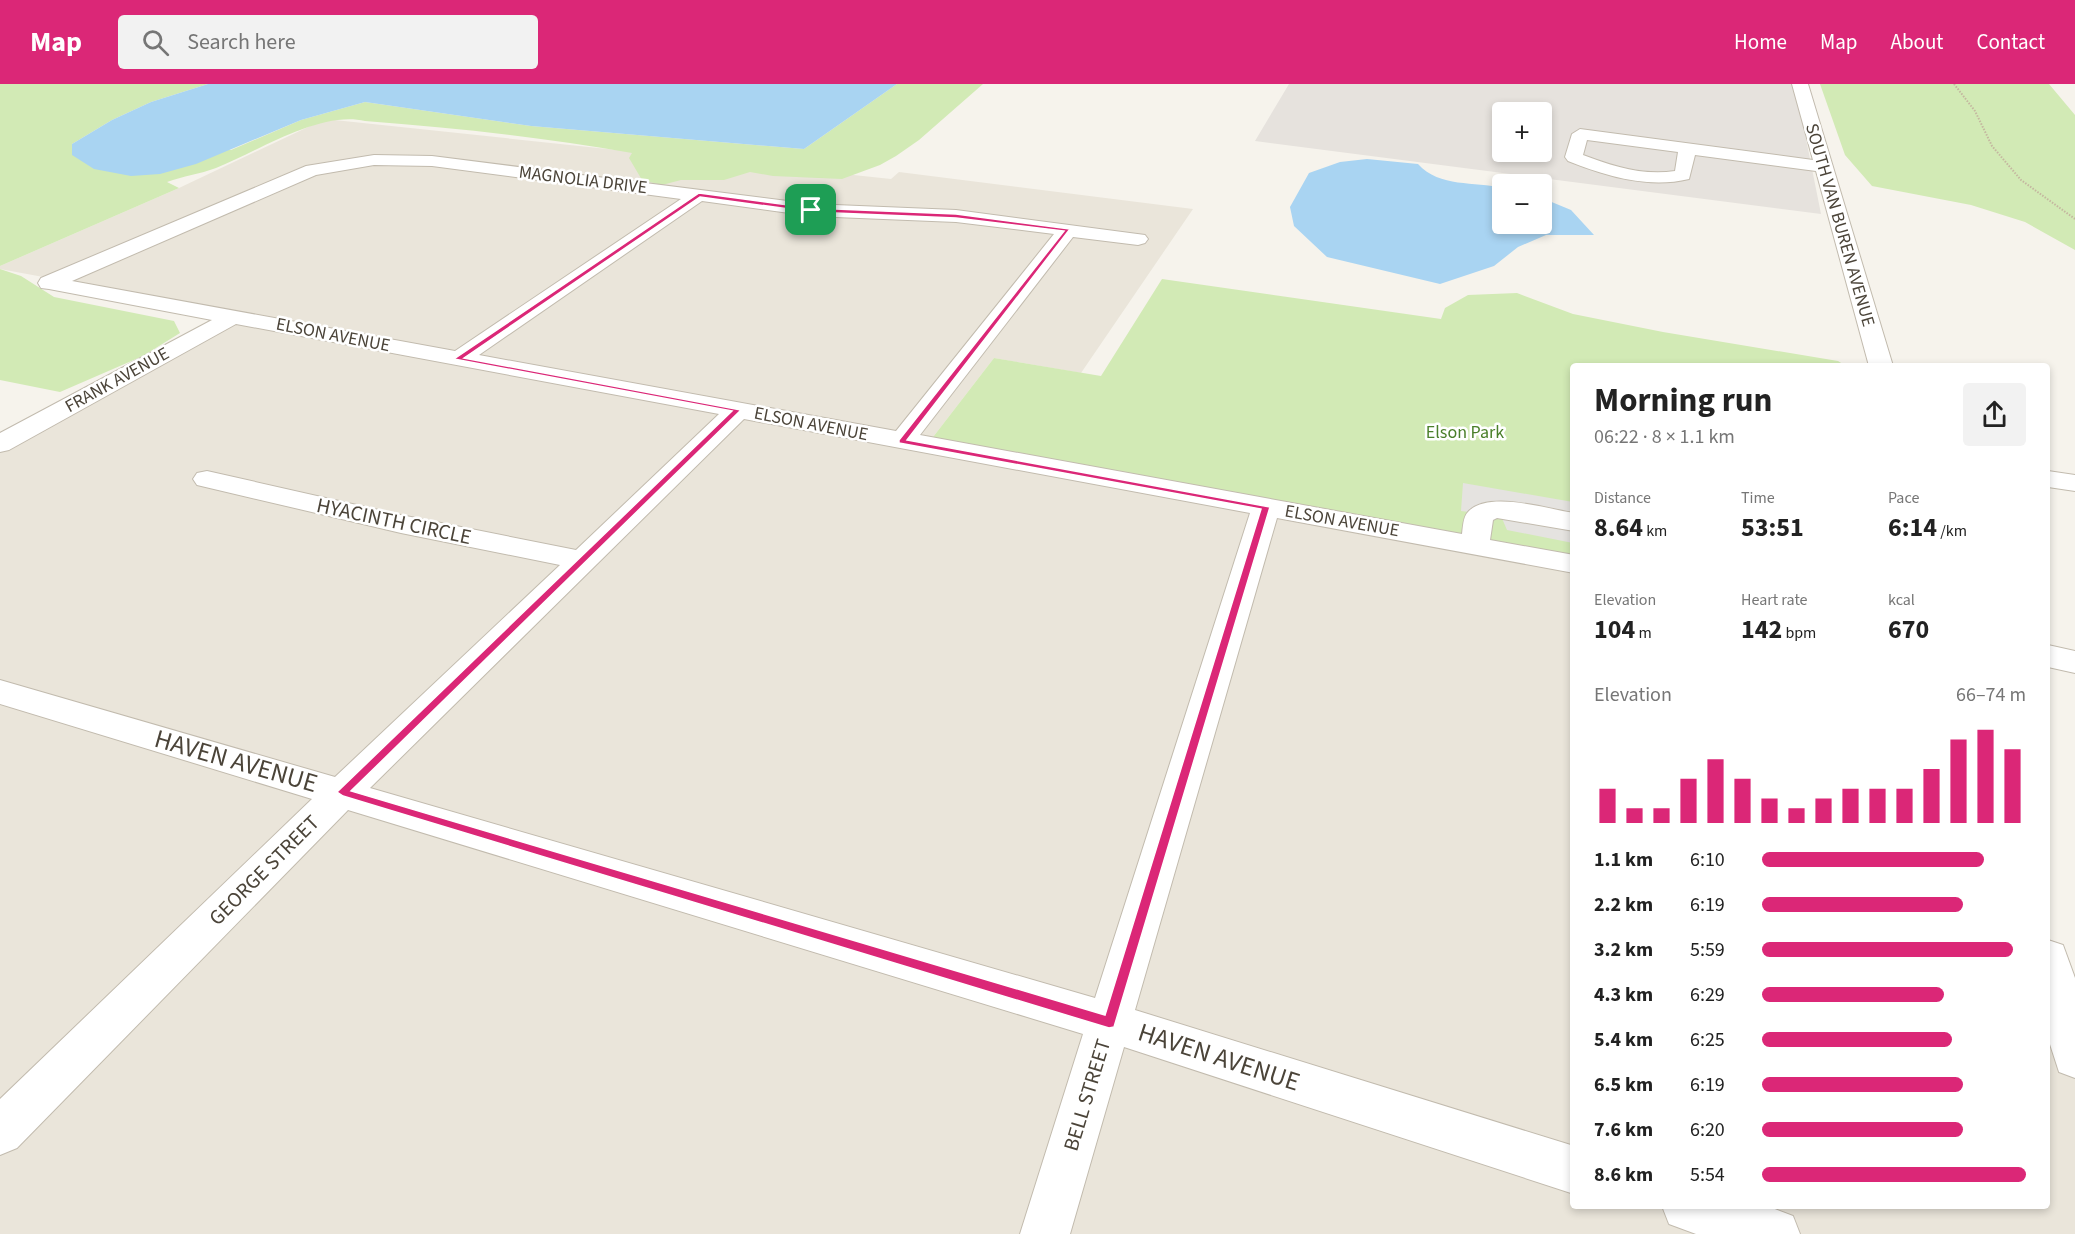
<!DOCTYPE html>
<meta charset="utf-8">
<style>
body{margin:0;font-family:"Source Sans 3",sans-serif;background:#f2f2f2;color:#222;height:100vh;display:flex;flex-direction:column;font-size:22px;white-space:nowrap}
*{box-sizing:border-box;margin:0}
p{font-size:20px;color:#767676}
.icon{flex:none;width:33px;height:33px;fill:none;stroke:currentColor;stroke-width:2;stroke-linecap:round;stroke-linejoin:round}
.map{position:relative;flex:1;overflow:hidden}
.details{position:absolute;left:1570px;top:279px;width:480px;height:846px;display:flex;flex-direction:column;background:#fff;border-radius:6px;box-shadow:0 3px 9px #0003}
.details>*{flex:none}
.fabs{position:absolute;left:1492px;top:18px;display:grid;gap:12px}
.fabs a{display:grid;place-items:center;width:60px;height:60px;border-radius:6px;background:#fff;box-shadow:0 3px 9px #0003;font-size:30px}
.pin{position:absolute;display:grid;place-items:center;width:51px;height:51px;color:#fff;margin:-26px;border-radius:12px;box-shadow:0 3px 9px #0006}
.round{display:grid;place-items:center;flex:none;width:63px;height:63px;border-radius:6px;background:#f2f2f2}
.head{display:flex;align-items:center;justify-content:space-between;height:102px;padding:0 24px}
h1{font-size:33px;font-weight:700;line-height:45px}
.metrics{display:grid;grid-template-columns:repeat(3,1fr);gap:9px;height:102px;padding:6px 24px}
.metrics div{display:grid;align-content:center}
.metrics b{font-size:26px;font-weight:700}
.metrics small{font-size:16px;font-weight:400}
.metrics p{font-size:16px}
.chart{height:168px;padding:12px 24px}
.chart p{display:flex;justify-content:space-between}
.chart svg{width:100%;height:108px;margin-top:6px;stroke:#db2777;stroke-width:6}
ul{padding:0 24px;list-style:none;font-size:20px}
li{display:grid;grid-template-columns:96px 72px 1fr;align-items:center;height:45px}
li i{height:15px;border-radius:8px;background:#db2777}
header{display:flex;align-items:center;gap:36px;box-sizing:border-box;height:84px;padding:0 30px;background:#db2777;color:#fff}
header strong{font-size:28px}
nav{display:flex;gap:33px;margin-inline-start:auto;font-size:21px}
.search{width:420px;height:54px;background:#f2f2f2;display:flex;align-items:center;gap:15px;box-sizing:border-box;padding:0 21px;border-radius:6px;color:#767676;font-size:22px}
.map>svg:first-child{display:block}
.residential{fill:#eae5da}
.industrial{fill:#e6e2dd;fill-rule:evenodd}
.green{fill:#d2eab5}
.parking{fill:#e5e3e0}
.water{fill:#a9d4f2}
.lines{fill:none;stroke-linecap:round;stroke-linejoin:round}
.minor-casing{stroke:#c2bbae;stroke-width:2}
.path{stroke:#c4b79f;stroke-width:2;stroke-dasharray:1.5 1.5;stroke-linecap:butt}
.minor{fill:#fff;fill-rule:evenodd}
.route{fill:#db2777;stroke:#fff;stroke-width:1.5;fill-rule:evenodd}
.labels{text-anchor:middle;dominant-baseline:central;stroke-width:5;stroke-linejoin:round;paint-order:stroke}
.far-street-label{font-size:18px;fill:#4b4439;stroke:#fff}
.far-park-label{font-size:18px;fill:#4a7f2a;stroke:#fff}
.street-label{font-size:21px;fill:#4b4439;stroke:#fff}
.near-street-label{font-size:26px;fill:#4b4439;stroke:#fff}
</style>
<header>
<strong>Map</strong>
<div class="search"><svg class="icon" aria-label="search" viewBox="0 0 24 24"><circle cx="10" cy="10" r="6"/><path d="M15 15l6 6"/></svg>Search here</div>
<nav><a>Home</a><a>Map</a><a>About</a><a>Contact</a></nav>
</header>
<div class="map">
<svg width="2075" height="1150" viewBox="0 0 2075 1150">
<rect width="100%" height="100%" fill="#f6f3ec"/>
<g class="residential">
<path d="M325,35L891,95L899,88L1193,125L1081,289L994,274L930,357L0,185V182L179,104Z"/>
<path d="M235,232L1573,480L1574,1122H2048V874L2075,973V1150H0V360Z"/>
</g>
<path class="industrial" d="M1289,0H1795L1821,130L1255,57ZM1503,28H1542V68H1503Z"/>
<g class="green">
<path d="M0,0H208L151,18L112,36L72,60L231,66L301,36L365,18L531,42L804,65L897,0H983L919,56L896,72L880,81L842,95L773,92L750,88L724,96H681L662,101L642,96L629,74L632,69C543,53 455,44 365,37C321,26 258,67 216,84C200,90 183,92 167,98L179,104L0,182Z"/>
<path d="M1820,0H2049L2075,31V166L2025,138L1971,121L1872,102L1845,71Z"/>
<path d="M0,185L21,192L54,213L174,237L180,249L143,272L60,308L0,296Z"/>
<path d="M1162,195L1441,235L1445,224L1468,211L1517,209L1573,230L1663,248L1838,277L1846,282H1574L1573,479L930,357L994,274L1101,292Z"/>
</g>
<path class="parking" d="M1463,399L1573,418V459L1507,446L1501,432L1461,427Z"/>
<g class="water">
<path d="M208,0H897L804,65L531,42L365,18L301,36L196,80L160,90L131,92L94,85L72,71V60L112,36L151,18Z"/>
<path d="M1367,75L1418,80C1440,104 1474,97 1503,104V140H1542V114L1571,126L1594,151H1546L1518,163L1494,182L1440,200L1327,173L1294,142L1290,123L1309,89L1340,78Z"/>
</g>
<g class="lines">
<g class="minor-casing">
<g id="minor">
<path d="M1792,0H1808L1893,282H1869L1816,87L1695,71L1689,95C1648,105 1606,92 1568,77L1565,73L1572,50L1580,45L1813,76ZM1587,56L1678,68L1675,87C1643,92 1612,82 1583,71Z"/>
<path d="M374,71L432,72L811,120L956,126L1145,151L1148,155L1145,159L1138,161L1073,153L920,351L1462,450C1463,443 1463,433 1468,428C1488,406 1547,425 1574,429V447L1497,434L1493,436L1490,456L1574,471V489L1277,434L1135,926L1574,1062V1110L1124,963L1070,1150H1020L1083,950L348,726L17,1064L0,1071V1015L312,715L0,620V596L335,693L560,481L401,449L197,401L193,395L197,389L207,387L401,431L576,466L719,330L236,240L9,366L0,368V349L212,236L49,205L41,204L38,199L41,194L306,82ZM374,81L432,82L681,115L455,267L72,197L316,91ZM702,117L811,132L956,138L1054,150L896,347L479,271ZM744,335L1250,429L1095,914L370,704Z"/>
<path d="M2048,387L2075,391V407L2048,403Z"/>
<path d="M2048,561L2075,567V589L2048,583Z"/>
<path d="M2048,856L2063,861L2075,894V994L2059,988L2048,954Z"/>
<path d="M1662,1122H1767L1793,1132L1800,1150H1696L1669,1140Z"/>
</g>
</g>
<path class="path" d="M1954,0L1975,27L1992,62L2021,96L2075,135"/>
<use href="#minor" class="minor"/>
</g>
<path class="route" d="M699,109L811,124L956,130L1070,145L907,356L1270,423L1114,943L1109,944L343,712L337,708L732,327L454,275ZM700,113L811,128L956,134L1064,147L899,356V359L1261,425L1105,931L351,707L741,326L464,274Z"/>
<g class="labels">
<g class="far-street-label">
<text transform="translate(583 96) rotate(7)">MAGNOLIA DRIVE</text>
<text transform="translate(1840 141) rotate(74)">SOUTH VAN BUREN AVENUE</text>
<text transform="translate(333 251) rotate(11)">ELSON AVENUE</text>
<text transform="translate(117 296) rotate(-29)">FRANK AVENUE</text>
<text transform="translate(811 340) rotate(11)">ELSON AVENUE</text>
<text transform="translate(1342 437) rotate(10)">ELSON AVENUE</text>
</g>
<g class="far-park-label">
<text x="1465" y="348">Elson Park</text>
</g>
<g class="street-label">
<text transform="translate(394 437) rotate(12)">HYACINTH CIRCLE</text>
<text transform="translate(264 786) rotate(-45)">GEORGE STREET</text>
<text transform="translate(1087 1011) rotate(-73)">BELL STREET</text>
</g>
<g class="near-street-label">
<text transform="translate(236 677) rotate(16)">HAVEN AVENUE</text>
<text transform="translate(1219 973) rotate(18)">HAVEN AVENUE</text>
</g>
</g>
</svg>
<div class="fabs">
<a>+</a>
<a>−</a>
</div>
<div class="pin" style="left:811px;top:126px;background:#1e9e55"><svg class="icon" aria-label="arrive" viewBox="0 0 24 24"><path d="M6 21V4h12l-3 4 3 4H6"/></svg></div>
<section class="details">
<div class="head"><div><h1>Morning run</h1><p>06:22 · 8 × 1.1 km</p></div><a class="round"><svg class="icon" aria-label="share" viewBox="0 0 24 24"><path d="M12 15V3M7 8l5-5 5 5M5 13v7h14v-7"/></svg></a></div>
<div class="metrics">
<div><p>Distance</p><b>8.64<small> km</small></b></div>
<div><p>Time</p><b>53:51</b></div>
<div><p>Pace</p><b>6:14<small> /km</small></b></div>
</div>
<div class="metrics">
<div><p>Elevation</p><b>104<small> m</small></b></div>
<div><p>Heart rate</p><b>142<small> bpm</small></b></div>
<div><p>kcal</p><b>670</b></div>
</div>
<div class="chart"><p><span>Elevation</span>66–74 m</p>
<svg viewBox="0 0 160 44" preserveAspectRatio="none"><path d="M5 44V30M15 44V38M25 44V38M35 44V26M45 44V18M55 44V26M65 44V34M75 44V38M85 44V34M95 44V30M105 44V30M115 44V30M125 44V22M135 44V10M145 44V6M155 44V14"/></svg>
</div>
<ul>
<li><b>1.1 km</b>6:10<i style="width:84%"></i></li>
<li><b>2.2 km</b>6:19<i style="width:76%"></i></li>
<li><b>3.2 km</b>5:59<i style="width:95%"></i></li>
<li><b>4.3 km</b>6:29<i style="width:69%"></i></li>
<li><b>5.4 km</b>6:25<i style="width:72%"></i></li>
<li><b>6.5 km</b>6:19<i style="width:76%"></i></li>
<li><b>7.6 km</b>6:20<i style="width:76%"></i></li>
<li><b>8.6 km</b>5:54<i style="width:100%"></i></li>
</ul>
</section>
</div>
